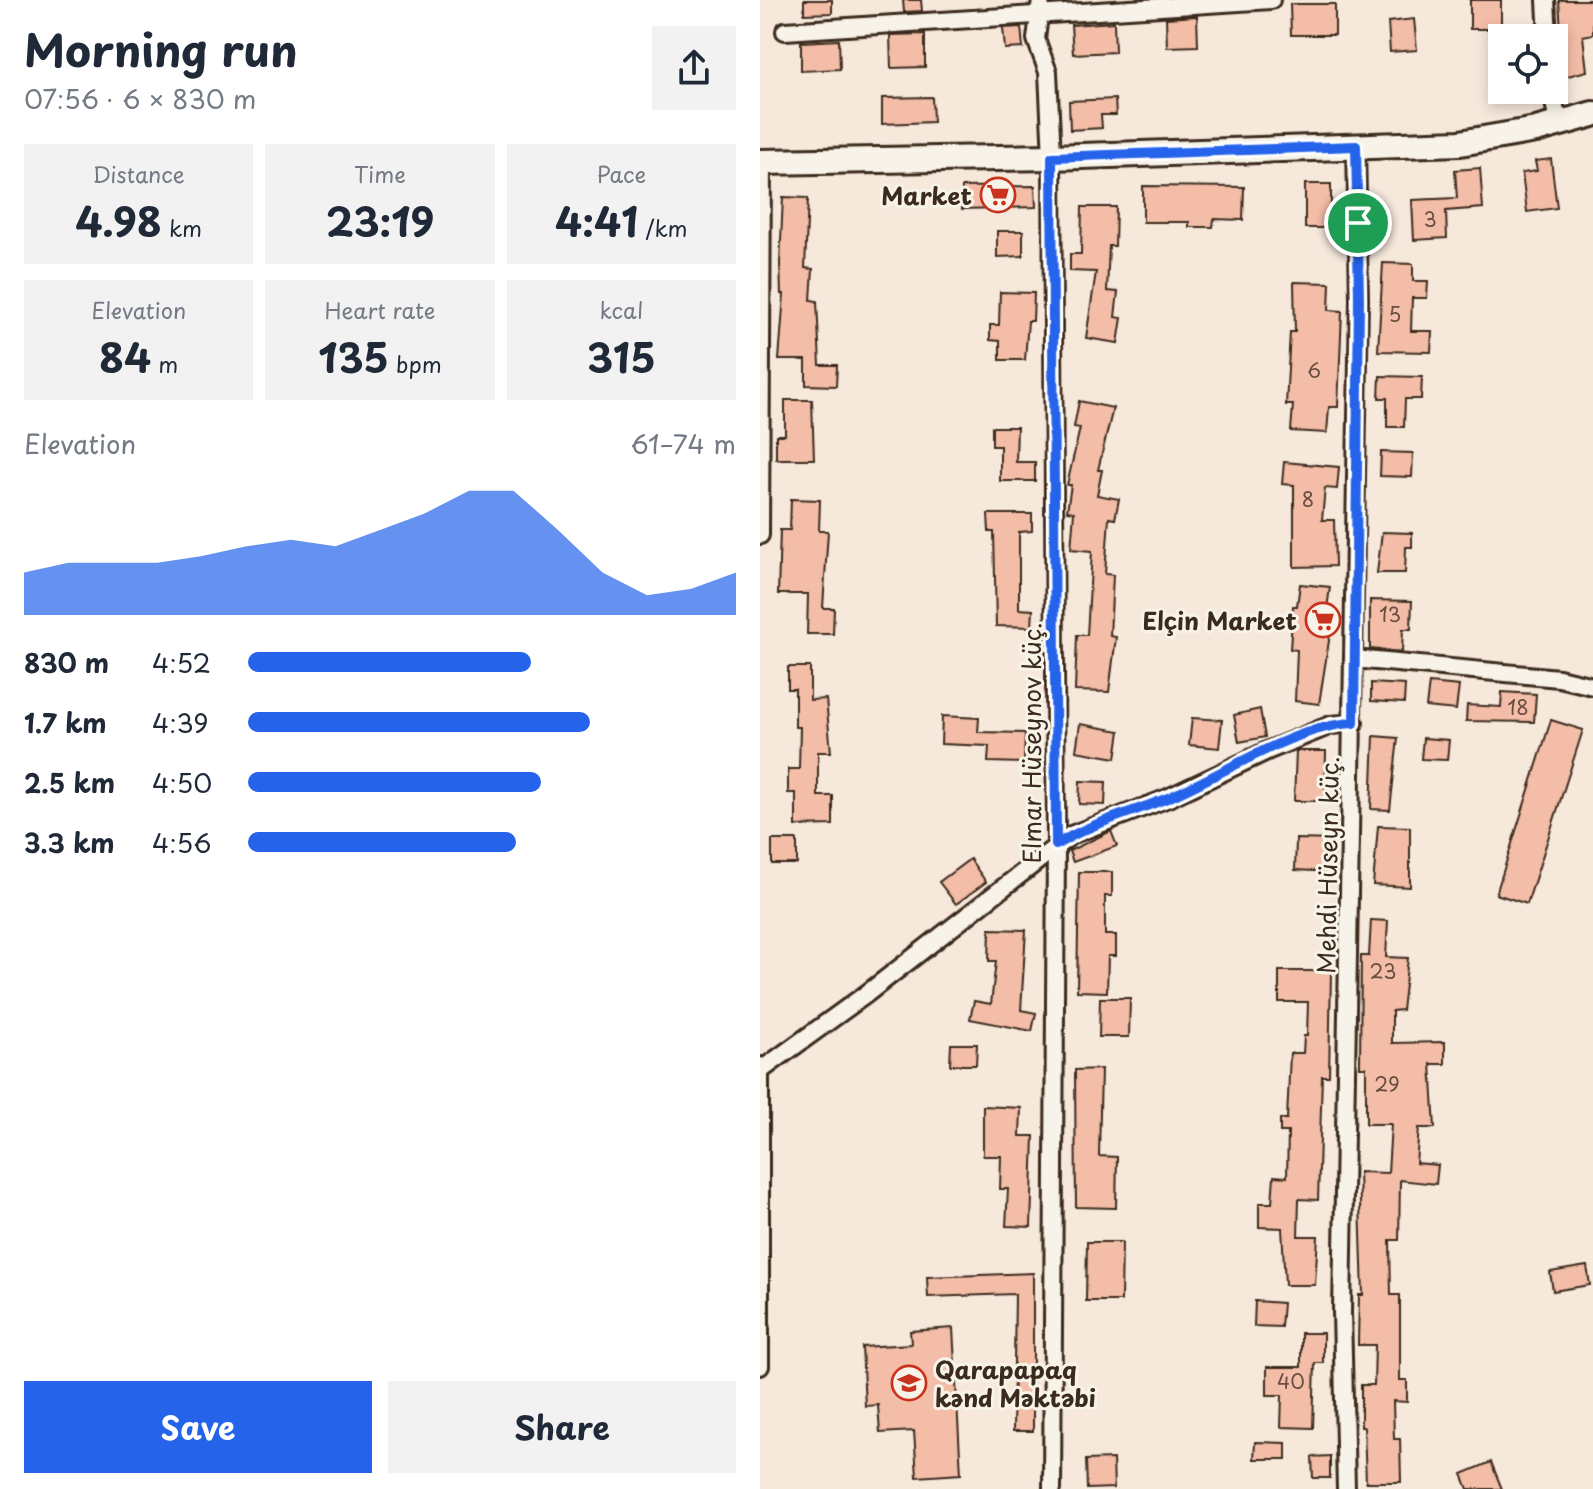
<!DOCTYPE html>
<meta charset="utf-8">
<style>
body{margin:0;font-family:"Playpen Sans",sans-serif;background:#f2f2f3;color:#1f2937;height:100vh;display:flex;flex-direction:column;font-size:30px;white-space:nowrap}
*{box-sizing:border-box;margin:0}
p{font-size:26px;color:#747a83}
.icon{flex:none;width:44px;height:44px;fill:none;stroke:currentColor;stroke-width:2;stroke-linecap:round;stroke-linejoin:round}
.map{position:relative;flex:1;overflow:hidden}
.details{display:flex;flex-direction:column;background:#fff;width:760px}
.details>*{flex:none}
.buttons{position:absolute;left:728px;top:24px;display:grid;gap:16px}
.buttons a{display:grid;place-items:center;width:80px;height:80px;border-radius:0px;background:#fff;box-shadow:0 4px 12px #0003;font-size:40px}
.pin{position:absolute;display:grid;place-items:center;width:68px;height:68px;color:#fff;margin:-34px;border:4px solid #fff;border-radius:50%;box-shadow:0 2px 8px #0007}
.round{display:grid;place-items:center;flex:none;width:84px;height:84px;border-radius:0px;background:#f2f2f3}
.summary{display:flex;align-items:center;justify-content:space-between;height:136px;padding:0 24px}
h1{font-size:44px;font-weight:700;line-height:60px}
.figures{display:grid;grid-template-columns:repeat(3,1fr);gap:12px;height:136px;padding:8px 24px}
.figures div{display:grid;align-content:center;border-radius:0px;background:#f2f2f3;text-align:center}
.figures b{font-size:40px;font-weight:700}
.figures small{font-size:22px;font-weight:400}
.figures p{font-size:22px}
.chart{height:224px;padding:16px 24px}
.chart p{display:flex;justify-content:space-between}
.chart svg{width:100%;height:144px;margin-top:8px;fill:#2563eb;opacity:.7}
.primary-button{display:flex;gap:16px;margin-top:auto;padding:16px 24px}
.primary-button a{flex:1;height:92px;border-radius:0px;background:#2563eb;color:#fff;font-size:32px;font-weight:700;line-height:92px;text-align:center}
.primary-button a+a{background:#f2f2f3;color:#1f2937}
ul{padding:0 24px;list-style:none;font-size:26px}
li{display:grid;grid-template-columns:128px 96px 1fr;align-items:center;height:60px}
li i{height:20px;border-radius:10px;background:#2563eb}
main{display:flex;flex:1;min-height:0}
.map>svg:first-child{display:block}
.building{fill:#f3bda7;stroke:#3b2a1e;stroke-width:2}
.lines{fill:none;stroke-linecap:round;stroke-linejoin:round}
.minor-casing{stroke:#3b2a1e;stroke-width:22}
.primary-casing{stroke:#3b2a1e;stroke-width:30}
.minor{stroke:#f7f3e8;stroke-width:16}
.primary{stroke:#f7f3e8;stroke-width:24}
.route-casing{stroke:#fff;stroke-width:16}
.route{stroke:#2563eb;stroke-width:10}
.labels{text-anchor:middle;dominant-baseline:central;stroke-width:6;stroke-linejoin:round;paint-order:stroke}
.number-label{font-size:20px;fill:#694f40}
.poi-label{font-size:24px;font-weight:bold;fill:#3b2a1e;stroke:#f7f3e8;text-anchor:end}
.street-label{font-size:24px;fill:#3b2a1e;stroke:#f7f3e8}
</style>
<main>
<section class="details">
<div class="summary"><div><h1>Morning run</h1><p>07:56 · 6 × 830 m</p></div><a class="round"><svg class="icon" aria-label="share" viewBox="0 0 24 24"><path d="M12 15V3M7 8l5-5 5 5M5 13v7h14v-7"/></svg></a></div>
<div class="figures">
<div><p>Distance</p><b>4.98<small> km</small></b></div>
<div><p>Time</p><b>23:19</b></div>
<div><p>Pace</p><b>4:41<small> /km</small></b></div>
</div>
<div class="figures">
<div><p>Elevation</p><b>84<small> m</small></b></div>
<div><p>Heart rate</p><b>135<small> bpm</small></b></div>
<div><p>kcal</p><b>315</b></div>
</div>
<div class="chart"><p><span>Elevation</span>61–74 m</p>
<svg viewBox="0 0 160 44" preserveAspectRatio="none"><path d="M0 44V31L10 28L20 28L30 28L40 26L50 23L60 21L70 23L80 18L90 13L100 6L110 6L120 18L130 31L140 38L150 36L160 31V44z"/></svg>
</div>
<ul>
<li><b>830 m</b>4:52<i style="width:58%"></i></li>
<li><b>1.7 km</b>4:39<i style="width:70%"></i></li>
<li><b>2.5 km</b>4:50<i style="width:60%"></i></li>
<li><b>3.3 km</b>4:56<i style="width:55%"></i></li>
</ul>
<div class="primary-button"><a>Save</a><a>Share</a></div>
</section>
<div class="map">
<svg width="833" height="1489" viewBox="0 0 833 1489">
<rect width="100%" height="100%" fill="#f6e8db"/>
<filter id="ink" filterUnits="userSpaceOnUse"><feTurbulence type="fractalNoise" baseFrequency=".0125" numOctaves="2"/><feDisplacementMap in="SourceGraphic" scale="16" xChannelSelector="R" yChannelSelector="G"/><feConvolveMatrix kernelMatrix="1 2 1 2 8 2 1 2 1" color-interpolation-filters="sRGB"/></filter>
<g filter="url(#ink)">
<g class="building">
<path d="M44,0H72V13L44,14Z"/>
<path d="M143,0H161L162,11L144,12Z"/>
<rect x="710" y="0" width="31" height="29"/>
<path d="M799,0H833V34L823,36L827,71L804,77Z"/>
<path d="M530,4H575V35H531Z"/>
<path d="M437,16L438,46L407,47L406,18Z"/>
<path d="M654,19L657,50L630,52L628,22Z"/>
<path d="M354,22L355,52L313,54L311,25Z"/>
<path d="M261,27L263,48L245,49L243,28Z"/>
<path d="M165,34V67L131,68L130,35Z"/>
<path d="M79,40L80,69L41,71V42Z"/>
<path d="M172,97L173,122L122,124V98Z"/>
<path d="M355,99L356,115H341L342,128L310,130L309,101Z"/>
<path d="M791,159L797,208L767,212L762,173L777,171L775,161Z"/>
<path d="M720,168L723,208L686,211L687,238L654,240L652,200L697,198L695,170Z"/>
<rect x="545" y="184" width="26" height="44"/>
<path d="M275,186L276,207L202,209V187Z"/>
<path d="M383,186L484,187L483,220L454,219L453,227H429V222H383Z"/>
<path d="M23,197L48,198L45,268L53,269L51,300L57,301L60,365H77L76,386L46,385V360H19L24,294H21L20,263Z"/>
<path d="M322,207H356L355,246H349L347,291L358,292L355,317L362,318L358,343L326,338L336,272L310,271V254H321Z"/>
<path d="M237,231H263V256L237,257Z"/>
<path d="M623,263L653,264V281H668L667,298H652L651,331H672L671,352L618,351Z"/>
<path d="M534,282L570,283L569,310L582,311L578,407H569L567,433L531,431L533,405H526L530,332H535Z"/>
<path d="M240,292L274,293L273,321H268L265,360H240V341L230,340V325H239Z"/>
<path d="M620,376L662,377L661,399H645L644,427H627V398H619Z"/>
<path d="M25,400H52L54,459H16V435H25Z"/>
<path d="M319,401L353,408L338,470H342L337,495L359,499L355,519L349,518L345,574L353,575L350,636L356,637L349,692L315,691L317,635H327L332,551L311,549L314,512L307,511L311,485H307L320,428L314,427Z"/>
<path d="M232,427H257L256,462H275V481H240V446H232Z"/>
<path d="M621,452L653,453L652,477L620,476Z"/>
<path d="M524,462L579,467L577,489L565,488L562,520H574L575,566L534,567V485L522,484Z"/>
<path d="M31,499L60,500L59,531H68L63,608H74L73,634H47L48,594H18L20,530H30Z"/>
<path d="M228,514H272V531L259,532V609L273,610L272,627L236,626L234,532H229Z"/>
<path d="M622,532L652,533V547H646L645,573H617Z"/>
<path d="M540,584L570,587L567,609H572L571,628L559,704L535,701L537,650L530,649L533,606H537Z"/>
<path d="M610,600L652,601L651,629H643L642,652L610,649Z"/>
<path d="M28,667H50V700L66,699L71,752H58V796H73V825L36,826V793H28V769H39L40,727H35V689H28Z"/>
<path d="M611,683L645,685L644,703L611,701Z"/>
<path d="M669,683L699,686L696,710L666,707Z"/>
<path d="M742,692L776,694L774,722L706,721L707,705L741,707Z"/>
<path d="M500,709L505,737L479,742L474,715Z"/>
<path d="M182,716L219,718L218,732L265,733L264,763L228,762L229,746L181,744Z"/>
<path d="M432,718L462,720L459,748L429,745Z"/>
<path d="M791,720L823,730L767,904L736,894Z"/>
<path d="M320,724L360,731L356,758L316,751Z"/>
<path d="M614,736L638,738L630,810L611,809Z"/>
<path d="M663,738L689,740L687,760L661,759Z"/>
<path d="M536,751H566L565,801H534Z"/>
<path d="M320,781L346,782L345,805L319,804Z"/>
<path d="M618,826L650,827V887L613,885Z"/>
<path d="M351,831L357,846L313,862L309,851Z"/>
<path d="M536,839L574,840L573,872L535,870Z"/>
<rect x="12" y="840" width="25" height="24"/>
<path d="M210,859L226,882L196,904L179,882Z"/>
<path d="M319,872H352V896H345V935H356V956H348L347,992L317,991Z"/>
<path d="M611,920L628,921L626,957L648,958L642,1010L632,1011V1043L685,1042V1064H671L675,1128H659L656,1163L678,1165L676,1184L640,1180L639,1240H630L631,1295H640V1380H647V1402L633,1401L634,1439H640L641,1482H606L604,1427H601V1385H614L615,1345H598L599,1295H603L599,1172L628,1173L631,1124H606V1067H600L601,956H609Z"/>
<path d="M230,929L266,930L261,1010L276,1013L272,1031L210,1019L214,1001L231,1004L236,961H229Z"/>
<path d="M519,971H571L569,1076H562L558,1200L539,1199L538,1236H558L555,1285H525L522,1228L499,1227V1203H512L514,1176L527,1177L528,1132H520V1119H527L530,1053H543L544,1036H547L548,1002H519Z"/>
<path d="M340,998H370L369,1037H339Z"/>
<path d="M191,1044H217L216,1065H190Z"/>
<path d="M341,1069L339,1156L357,1157L356,1208L316,1207L315,1070Z"/>
<path d="M223,1106L261,1108L260,1136H274L271,1227L246,1226L248,1189H240L241,1156H223Z"/>
<path d="M327,1242H362L361,1301H326Z"/>
<path d="M827,1266L830,1285L793,1291L790,1272Z"/>
<path d="M273,1273V1431H253L255,1294L168,1297L167,1277Z"/>
<path d="M495,1301L523,1303L521,1327L494,1326Z"/>
<path d="M193,1328L201,1474L157,1477L154,1431L120,1433L118,1405L105,1406L102,1347L151,1344L150,1331Z"/>
<path d="M541,1333H563V1363H555L553,1428L521,1427L522,1395H507V1367H541Z"/>
<path d="M495,1442L526,1443V1459H494Z"/>
<path d="M570,1456V1478H553L552,1457Z"/>
<path d="M353,1459L354,1488L327,1489L326,1460Z"/>
<path d="M731,1462L742,1489H708L702,1474Z"/>
</g>
<g class="lines">
<g class="minor-casing">
<g id="minor">
<path d="M281,0L276,39L288,72L292,157L296,845L292,1489"/>
<path d="M786,0L788,38"/>
<path d="M25,31L511,0"/>
<path d="M791,90L799,124"/>
<path d="M0,535L2,162"/>
<path d="M594,659L799,678L833,686"/>
<path d="M0,1066V1366"/>
<path d="M0,1071L105,995L311,835L408,798L509,750L571,725L594,723"/>
<path d="M586,1489L582,1312L599,299L596,146"/>
</g>
</g>
<g class="primary-casing">
<path id="primary" d="M0,162L292,157L700,143L776,130L833,114"/>
</g>
<use href="#minor" class="minor"/>
<use href="#primary" class="primary"/>
</g>
</g>
<g class="lines" filter="url(#ink)">
<g class="route-casing">
<path id="route" d="M596,146L599,299L594,723C536,725 464,774 410,797C372,813 332,822 296,845L292,157Z"/>
</g>
<use href="#route" class="route"/>
</g>
<defs>
<g id="supermarket-ring" transform="scale(1.8)"><circle r="9.5" fill="#f7f3e8" stroke="#c8321e" stroke-width="1.5"/><path d="M-6-5.5h2.5l.6 2H6L4.5 2H-2.5L-4.4-4H-6ZM-1.5 3.2a1.3 1.3 0 1 0 .1 0ZM3 3.2a1.3 1.3 0 1 0 .1 0Z" fill="#c8321e"/></g>
<g id="school-ring" transform="scale(1.8)"><circle r="9.5" fill="#f7f3e8" stroke="#c8321e" stroke-width="1.5"/><path d="M0-5L7-2L0 1L-7-2ZM-4 1L0 2.5L4 1V4Q0 6-4 4Z" fill="#c8321e"/></g>
</defs>
<g fill-rule="evenodd">
<use href="#supermarket-ring" x="238" y="195"/>
<use href="#supermarket-ring" x="563" y="620"/>
<use href="#school-ring" x="149" y="1383"/>
</g>
<g class="labels">
<g class="number-label">
<text x="670" y="219">3</text>
<text x="635" y="314">5</text>
<text x="554" y="370">6</text>
<text x="548" y="499">8</text>
<text x="630" y="614">13</text>
<text x="758" y="707">18</text>
<text x="623" y="971">23</text>
<text x="627" y="1084">29</text>
<text x="531" y="1381">40</text>
</g>
<g class="poi-label">
<text x="212" y="195">Market</text>
<text x="537" y="620">Elçin Market</text>
<text x="175" y="1369" text-anchor="start">Qarapapaq<tspan x="175" dy="28">kənd Məktəbi</tspan></text>
</g>
<g class="street-label">
<text transform="translate(271 743) rotate(-90)">Elmar Hüseynov küç.</text>
<text transform="translate(567 865) rotate(-89)">Mehdi Hüseyn küç.</text>
</g>
</g>
</svg>
<div class="buttons">
<a><svg class="icon" aria-label="locate" viewBox="0 0 24 24"><circle cx="12" cy="12" r="6"/><path d="M12 2v4M12 18v4M2 12h4M18 12h4"/></svg></a>
</div>
<div class="pin" style="left:598px;top:223px;background:#1e9e55"><svg class="icon" aria-label="arrive" viewBox="0 0 24 24"><path d="M6 21V4h12l-3 4 3 4H6"/></svg></div>
</div>
</main>
